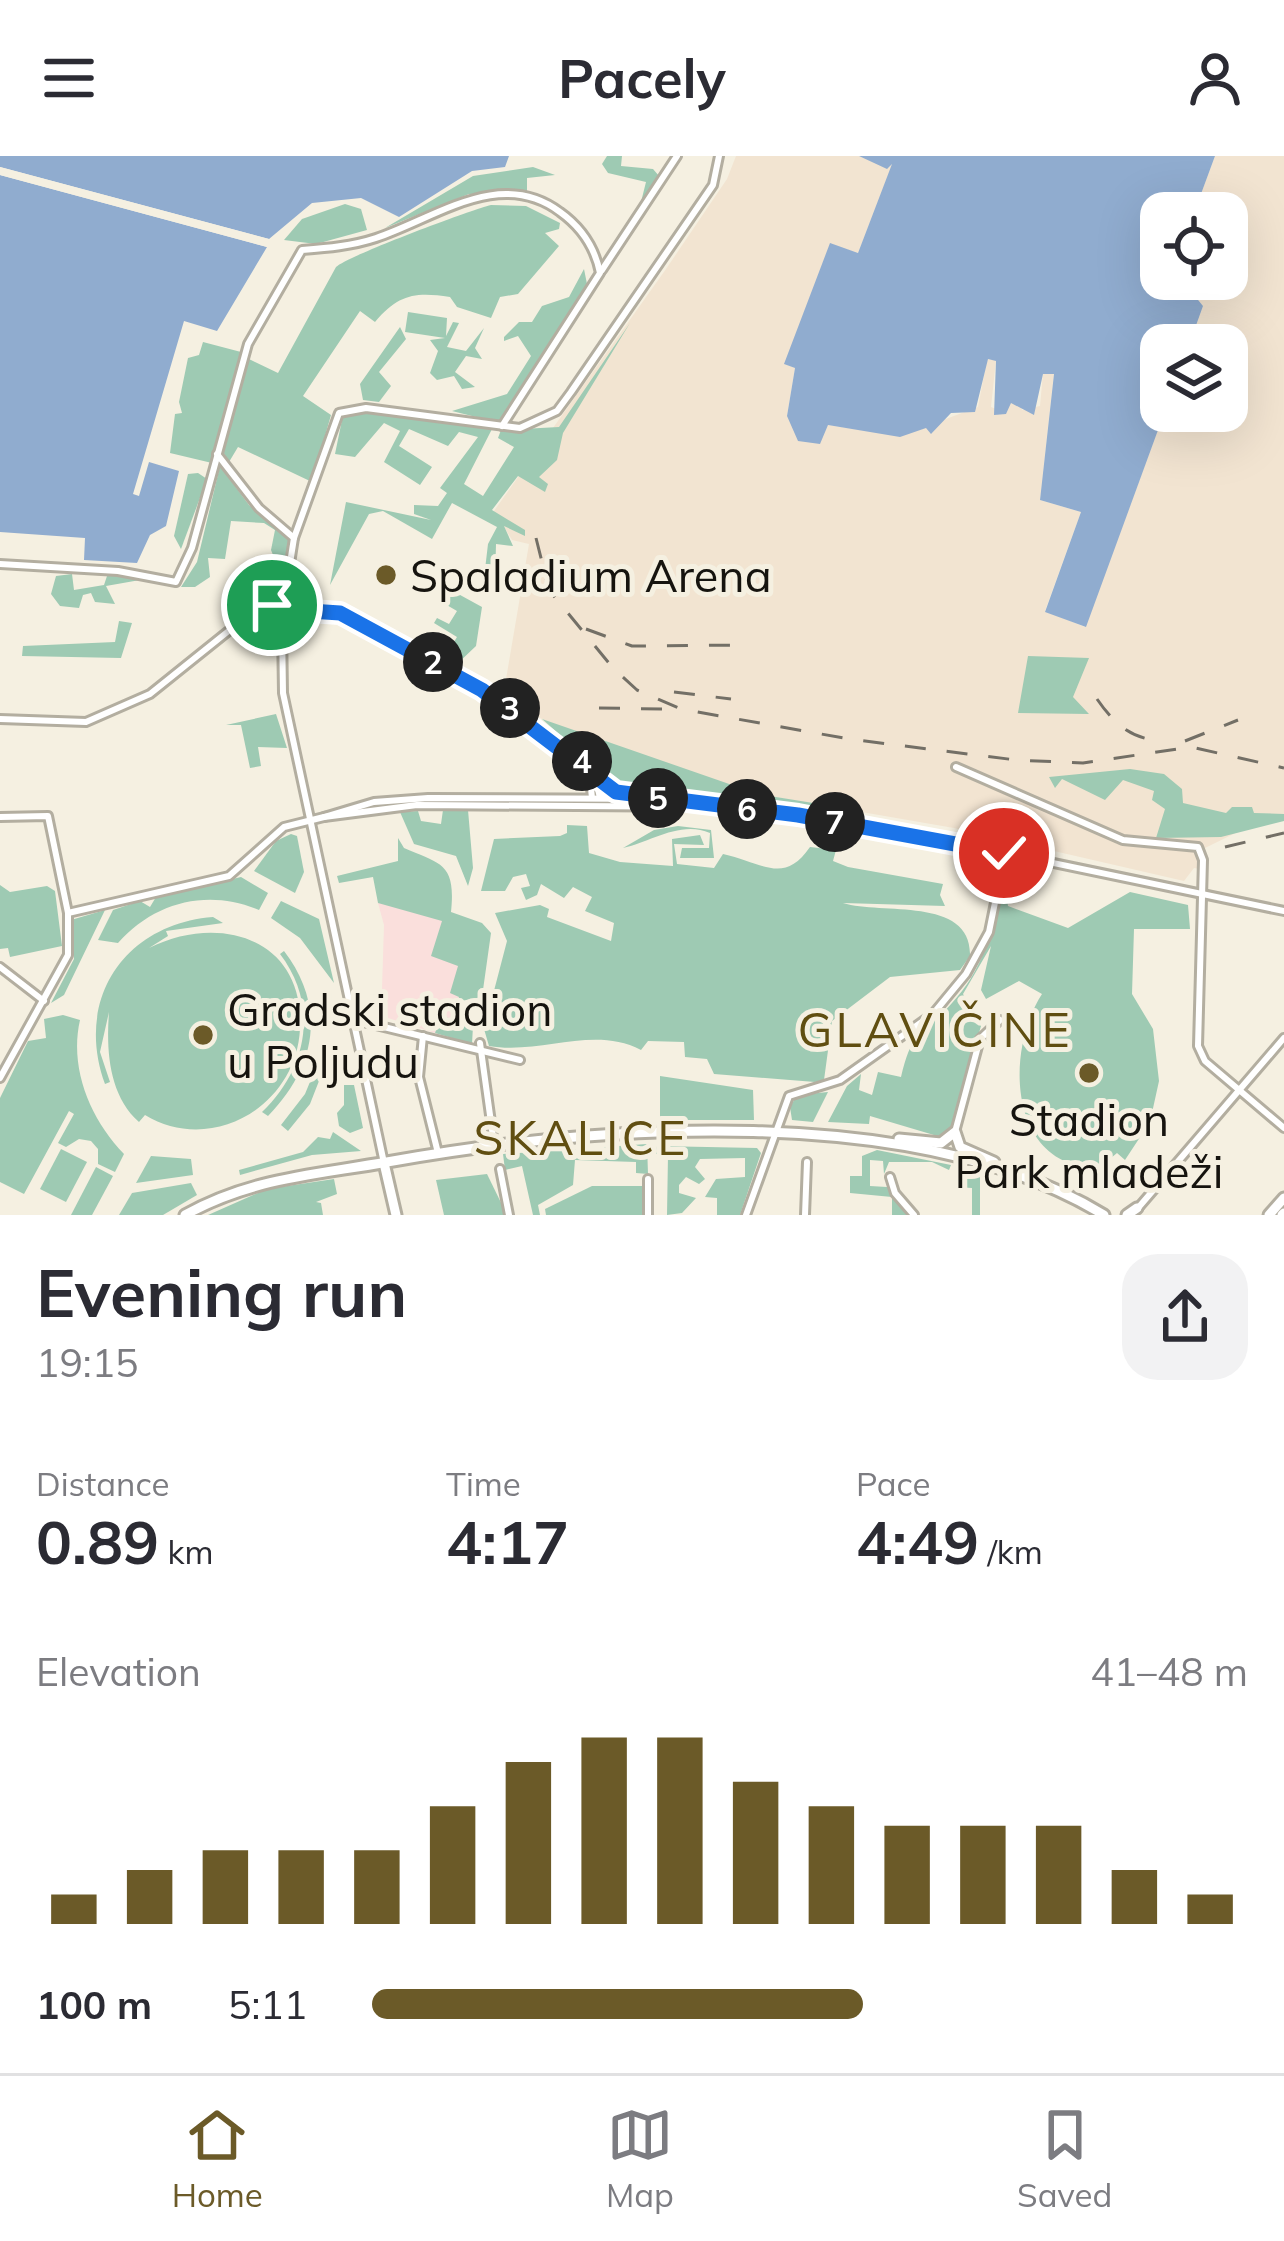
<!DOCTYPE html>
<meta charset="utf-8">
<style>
body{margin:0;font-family:Mulish,sans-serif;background:#f2f2f3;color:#2b2b33;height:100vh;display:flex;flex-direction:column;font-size:45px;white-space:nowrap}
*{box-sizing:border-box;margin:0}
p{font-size:39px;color:#7c7c81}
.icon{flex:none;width:66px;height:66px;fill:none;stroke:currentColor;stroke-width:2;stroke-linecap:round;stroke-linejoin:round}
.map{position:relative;height:1059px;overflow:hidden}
.details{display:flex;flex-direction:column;background:#fff;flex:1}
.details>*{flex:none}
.controls{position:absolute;left:1140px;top:36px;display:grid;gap:24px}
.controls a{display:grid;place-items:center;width:108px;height:108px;border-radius:24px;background:#fff;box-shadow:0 12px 48px #0002;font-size:60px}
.pin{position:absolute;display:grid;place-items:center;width:102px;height:102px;color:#fff;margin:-51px;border:6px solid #fff;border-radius:50%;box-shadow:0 3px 12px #0007}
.km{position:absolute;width:60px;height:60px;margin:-30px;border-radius:50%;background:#222;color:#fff;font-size:33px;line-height:60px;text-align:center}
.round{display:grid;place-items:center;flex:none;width:126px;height:126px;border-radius:36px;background:#f2f2f3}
.overview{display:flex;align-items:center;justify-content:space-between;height:204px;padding:0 36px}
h1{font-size:66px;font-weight:700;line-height:90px}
.metrics{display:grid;grid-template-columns:repeat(3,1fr);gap:18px;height:204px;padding:12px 36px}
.metrics div{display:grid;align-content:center}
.metrics b{font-size:60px;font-weight:700}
.metrics small{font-size:33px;font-weight:400}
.metrics p{font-size:33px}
.chart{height:336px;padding:24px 36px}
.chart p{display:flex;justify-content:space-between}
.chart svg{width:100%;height:216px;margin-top:12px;stroke:#6b5a28;stroke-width:6}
ul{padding:0 36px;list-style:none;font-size:39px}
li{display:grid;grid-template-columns:192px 144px 1fr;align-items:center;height:90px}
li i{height:30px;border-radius:15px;background:#6b5a28}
header{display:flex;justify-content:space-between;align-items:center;height:156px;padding:0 36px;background:#fff;font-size:54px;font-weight:700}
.dock{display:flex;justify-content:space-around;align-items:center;height:168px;border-top:3px solid #e1e1e2;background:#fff;font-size:33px;color:#7c7c81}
.dock a{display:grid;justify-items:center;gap:6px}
.dock .on{color:#6b5a28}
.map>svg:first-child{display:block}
.industrial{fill:#f2e4d1}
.education{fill:#fadfdc}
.green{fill:#9ecab3}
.water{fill:#90accf}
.pier{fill:#f5f0e1}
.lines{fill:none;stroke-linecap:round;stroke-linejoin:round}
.street-casing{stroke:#b3aea0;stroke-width:12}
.secondary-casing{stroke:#b3aea0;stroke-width:15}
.street{stroke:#fff;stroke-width:6}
.secondary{stroke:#fff;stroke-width:9}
.rail{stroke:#736f66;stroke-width:3;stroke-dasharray:21 21;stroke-linecap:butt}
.route-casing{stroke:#fff;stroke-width:24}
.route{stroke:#1a73e8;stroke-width:15}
.poi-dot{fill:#6b5a28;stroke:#f5f0e1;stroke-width:4.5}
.labels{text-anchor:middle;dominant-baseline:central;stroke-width:10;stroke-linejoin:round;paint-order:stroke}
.poi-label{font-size:45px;fill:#16140f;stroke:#f5f0e1;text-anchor:start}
.neighbourhood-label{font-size:48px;letter-spacing:3px;fill:#604e11;stroke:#f5f0e1}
</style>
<header><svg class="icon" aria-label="menu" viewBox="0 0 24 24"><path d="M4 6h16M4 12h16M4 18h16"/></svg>Pacely<svg class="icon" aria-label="person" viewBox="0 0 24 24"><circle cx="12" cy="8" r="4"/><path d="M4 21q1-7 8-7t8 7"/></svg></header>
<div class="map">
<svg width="1284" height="1059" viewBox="0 0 1284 1059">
<rect width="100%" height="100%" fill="#f5f0e1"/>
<path class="industrial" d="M736,0H859L888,12L893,7L858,97L830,88L785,208L795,212L787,260L822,280L828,269L900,280L978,251L987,203L996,204L991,251L1006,257L1010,247H1020L1022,254L1040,250L1043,217H1054L1040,344L1081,356L1045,455L1085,471L1165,255H1227V189H1189L1203,150L1181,123H1227V57H1194L1215,0H1284V660L1262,664L1205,692L1206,714L1194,712L1184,725L954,672L758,638L590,584L542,563L504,535L529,388L512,384L504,371L489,362L666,113L727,23Z"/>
<path class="education" d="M387,745L443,765L458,810L459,840L452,864L441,860L435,877L388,862L382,833L384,769L378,747Z"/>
<g class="green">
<path d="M607,0H622L621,10L653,13L659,20L640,50L646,26L608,17L602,8Z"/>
<path d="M533,11L555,19L527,22V37L469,38L385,72L473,20Z"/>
<path d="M345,48L361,53L367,74L316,88L284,84L302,63Z"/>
<path d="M491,49L526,50L560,67L559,73L545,77L559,90L518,138L500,141L491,162L457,151L450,141C415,136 399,138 375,166L360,155L303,240L331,259L312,326L238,291L229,306L223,296L249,203L278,217L336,111C348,100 465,56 491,49Z"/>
<path d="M584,113L587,128L500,267L452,255L507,238L531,200L518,180L504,185V181L519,166H532L542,150L569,141Z"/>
<path d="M408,156L447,162L446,180L453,166L459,167L447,191L466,195L484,172L475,192L482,203L466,200L455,216L475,231L462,233L454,220L437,224L430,217L438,195L430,184L445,182L405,176Z"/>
<path d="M630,167L563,277L557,304L539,321L548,328L545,336L518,320L492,354L525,374V380L504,370L513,390L496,388L495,426L484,422L488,388L497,371L452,347L432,383L383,355L369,358L330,429L346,346L431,364L414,358V349L438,350L447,337L440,332L478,281L459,276L448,290L409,273L399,290L432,311L420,329L384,306L400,275L384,267L355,301L335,298L343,259L367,256L492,273L464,328L483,340L514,291L498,282L501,274L559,271Z"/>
<path d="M400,171L406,183L379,216L391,230L379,246L363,244L360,228Z"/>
<path d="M203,186L241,196L212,307L170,297L175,258L182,257L179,246L188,202L199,199Z"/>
<path d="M220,310L249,349L289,382L285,409H277L271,394L275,374L264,367L231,365L225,403L208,402L210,421L195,431H181L197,406Z"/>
<path d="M198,317L207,323L181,393L174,380L188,318Z"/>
<path d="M108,417L140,424L106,430L115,448L95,446L91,437L83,439L79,452L60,450L51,438L56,420L72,418L74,434L104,429Z"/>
<path d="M451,434L482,451L476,490L457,508L443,504L457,481L434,467L437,462L449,468L457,455L445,448Z"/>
<path d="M119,465L132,467L121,502L22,500L23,490L115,486Z"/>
<path d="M1028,500L1089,502L1073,541L1089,558L1018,557Z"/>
<path d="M276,558L287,592L258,591L261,610L250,612L241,569H226Z"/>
<path d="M542,563L758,638L838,651L828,655L619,631Z"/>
<path d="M1130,613L1164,618L1182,633L1183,647L1226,657L1232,651H1252L1254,657L1284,658V665L1221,681L1156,682L1165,653L1152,644L1154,635L1123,624L1105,644L1062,623L1055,632L1049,621Z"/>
<path d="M443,654H468L473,712L468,730L456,700L414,688L400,656L418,655L421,665L441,668Z"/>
<path d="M567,669L587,670L589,697L620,706L673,710L672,683L700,679L704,689L674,688L677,708L714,712L723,698C763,707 784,729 810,691L836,694L833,705L848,711L943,728L940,739L945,750L843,747C882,759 972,740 970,800L960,814L890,821L832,865L824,924L815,926L714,918L707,903L685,901L684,886L648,885L641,894C593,869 541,899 489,890L484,873L507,785L495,757L540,749L549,753L547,761L611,785L614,767L585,755L592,741L573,731L564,742L541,728L537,739L526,744L521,732L530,730L526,718L513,721L505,735H481L494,683L560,680L567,677Z"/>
<path d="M678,670L711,674L714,702H680L682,692H709L710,677C680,664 649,687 623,692L654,674Z"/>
<path d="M291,678L297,680L304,716L295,737L254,715L276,685Z"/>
<path d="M398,682L404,692C441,708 456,707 451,756L482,767L491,777L482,841L461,845L463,861L473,870L472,888L435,877L441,860L452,863L459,841L450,837L458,810L431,800L442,765L378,747L373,721L339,727L337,720L398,705Z"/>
<path d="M241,721L268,737L259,754C208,732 154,746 118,787L98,784L113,754L140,745L150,751L156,741Z"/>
<path d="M0,729L10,736L47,730L55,735L62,790L10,801L8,792L0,793Z"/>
<path d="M998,736L1006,737L1008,750L1068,772L1130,736L1188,749L1190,773H1134L1132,838L1153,873L1159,925L1150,966L1125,1004L1117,997L1099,1012C1009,1012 1004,897 1042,838L1019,825L986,843L981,834L991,790L963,838L981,870L950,978L944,982L870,960L869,968L828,966L847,930L861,918L859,934L872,939L878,916L901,921C913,871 921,882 952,847C981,816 994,776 998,736Z"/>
<path d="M281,745L319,763L334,827L300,782L271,762Z"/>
<path d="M105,754L64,839L51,847L74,803L71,764Z"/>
<path d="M213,761L223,767L166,775L168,780L149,792C218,757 305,781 300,873C296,951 211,999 145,959L139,966C109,939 106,895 109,856L100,896L110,926L105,928C74,843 125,768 213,761Z"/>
<path d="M284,795C327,851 316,911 268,960L262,956C308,912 319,849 280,798Z"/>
<path d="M63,859L80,864C69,912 90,963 124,998L115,1016L98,1008V993L91,985L79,983L66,991L58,987L74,958L69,955L24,1038L0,1026V942L28,885L46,882L44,863Z"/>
<path d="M319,904L326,907L310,948L288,975L281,969L305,938Z"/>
<path d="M660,920L753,934L754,964H660Z"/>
<path d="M344,929H354L363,972L350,977L339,970L337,957L344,949Z"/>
<path d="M828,936L813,966L792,964L790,951L797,939Z"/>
<path d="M333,976L361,995L312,999L240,1019L239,1014L303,996L318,981L330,983Z"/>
<path d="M647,988L648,1018L636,1017V1006L575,1004L573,1029L538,1049L540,1059H533L522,1010L505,1014L503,998Z"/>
<path d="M657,990L757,992L761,997L740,1059H717V1042L705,1041L716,1023L745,1021V1002L700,1003L695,1011L705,1023L699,1028L686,1021L679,1029V1037L696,1042L682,1057L667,1059L668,999L656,998Z"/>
<path d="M61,993L87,1006L66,1046L40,1033Z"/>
<path d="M877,994L951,1009L949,1014L932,1006H889L884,1018L883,1005L870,1004V1030L887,1031L909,1059H892V1041L850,1037V1020H862V1000Z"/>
<path d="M151,1000L191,1003L193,1019L136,1027Z"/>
<path d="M956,1010L980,1019V1059H972V1032L955,1031Z"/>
<path d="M96,1011L113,1020L92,1059H71Z"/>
<path d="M487,1018L507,1059H444L436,1024Z"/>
<path d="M334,1023L337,1038L316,1046L321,1047L323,1059H208L267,1033Z"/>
<path d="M191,1027L197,1039L163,1059H119L132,1037Z"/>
<path d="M592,1030H643V1059H546L545,1053Z"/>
</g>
<g class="water">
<path d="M0,0H509L505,11L472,15L399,61L361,42L312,47L269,83L0,11Z"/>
<path d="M859,0H1215L1194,57H1161V123H1181L1203,150L1189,189H1161L1165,255L1086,471L1045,456L1081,356L1040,344L1054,218H1043L1034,259L1011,247L1006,258L994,259L996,205L988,203L975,256L951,257L931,278L926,272L900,281L828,269L820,288L798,285L787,260L795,212L784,208L830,87L858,97L892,8L887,13Z"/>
<path d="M0,19L267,91L217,175L184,165L133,338L139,340L149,306L179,315L166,370L150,379L137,407L84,404L85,382L0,376Z"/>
</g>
<path class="pier" d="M0,11L269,83L267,91L0,19Z"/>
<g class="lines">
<g class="street-casing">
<g id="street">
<path d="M602,114L677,0"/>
<path d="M217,298L259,352L294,382"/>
<path d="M0,408L118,415L176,426L192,392L248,188L302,94C327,92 352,90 376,82C436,62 500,11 560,56C581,71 595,92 600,117L502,270"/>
<circle cx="282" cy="458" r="13"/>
<path d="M284,445L294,382L339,257L366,252L520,272L557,255L571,236L713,29L719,0"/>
<path d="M295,455C370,446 533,566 594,615L600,642"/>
<path d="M282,471L283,537L384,1007"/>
<path d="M0,563L86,566L150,538L241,465L269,456"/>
<path d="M956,611L1123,684L1198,691L1203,704L1198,890L1205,905L1284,972"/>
<path d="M589,613L592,642"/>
<path d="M599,621L614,635L634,640"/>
<path d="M0,661L48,660L68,757"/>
<path d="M324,661L374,646L428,642L679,643L938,683L1284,755"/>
<path d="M0,811L44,845"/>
<path d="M355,864L520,904"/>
<path d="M423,880L419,921L438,997"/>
<path d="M480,887L494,988"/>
<path d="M0,922L68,799V757L229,720L284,671L324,661L417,649L713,651"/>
<path d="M955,976L980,883L1000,864"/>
<path d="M500,1013L509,1059"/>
<path d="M890,1021L895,1037L914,1059"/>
<path d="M648,1023V1059"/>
<path d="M1138,1052L1284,882"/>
<path d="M746,1059L789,940L840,924L933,858L966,818L989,776L1000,722"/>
<path d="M805,1059L807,1006"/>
</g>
</g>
<g class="secondary-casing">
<g id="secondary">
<path d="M899,983L941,987L955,976L960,991L994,1006"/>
<path d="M384,1007L396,1059"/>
<path d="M185,1059C251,1022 315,1019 387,1006C595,969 917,944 1104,1059"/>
<path d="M1127,1059L1137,1052"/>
<path d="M1269,1059L1284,1042"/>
<path d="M1282,1059L1284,1057"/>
</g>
</g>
<use href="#street" class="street"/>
<use href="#secondary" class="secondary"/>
<g class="rail">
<path d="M536,382L549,434L613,512L637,534L681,553L849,583L1016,604L1083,607L1191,591L1284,612"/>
<path d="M586,473L632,490L748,489"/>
<path d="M674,536L731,543"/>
<path d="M1097,543C1115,569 1132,584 1165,585"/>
<path d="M599,552L662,553"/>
<path d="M1185,585L1238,564"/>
<path d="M1225,691L1284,677"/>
</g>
</g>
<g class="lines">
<g class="route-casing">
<path id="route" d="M272,449L284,445L295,454L340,457L482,534L616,636L798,659L1004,697"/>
</g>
<use href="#route" class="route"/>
</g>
<g class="poi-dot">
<circle cx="386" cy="419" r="12"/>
<circle cx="203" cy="879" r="12"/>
<circle cx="1089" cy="917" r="12"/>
</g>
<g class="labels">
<g class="poi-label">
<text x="410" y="419">Spaladium Arena</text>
<text x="227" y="853">Gradski stadion<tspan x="227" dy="52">u Poljudu</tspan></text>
<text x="1089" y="963" text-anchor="middle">Stadion<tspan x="1089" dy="52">Park mladeži</tspan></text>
</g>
<g class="neighbourhood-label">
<text x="935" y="873">GLAVIČINE</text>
<text x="581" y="981">SKALICE</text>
</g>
</g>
</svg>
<div class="controls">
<a><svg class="icon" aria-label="locate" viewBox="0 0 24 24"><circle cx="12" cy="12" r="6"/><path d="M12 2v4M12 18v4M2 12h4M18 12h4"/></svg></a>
<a><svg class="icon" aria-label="layers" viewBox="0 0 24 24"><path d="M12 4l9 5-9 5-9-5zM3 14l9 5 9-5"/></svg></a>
</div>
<div class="pin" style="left:272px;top:449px;background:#1e9e55"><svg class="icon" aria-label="arrive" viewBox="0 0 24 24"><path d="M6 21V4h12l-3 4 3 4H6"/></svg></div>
<div class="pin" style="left:1004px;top:697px;background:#d93025"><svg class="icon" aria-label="check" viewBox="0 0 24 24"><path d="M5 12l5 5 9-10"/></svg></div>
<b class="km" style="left:433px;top:506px">2</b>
<b class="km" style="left:510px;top:552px">3</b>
<b class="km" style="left:582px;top:605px">4</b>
<b class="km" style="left:658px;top:642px">5</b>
<b class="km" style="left:747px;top:653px">6</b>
<b class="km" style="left:835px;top:666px">7</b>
</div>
<section class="details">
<div class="overview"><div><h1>Evening run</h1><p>19:15</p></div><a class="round"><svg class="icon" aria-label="share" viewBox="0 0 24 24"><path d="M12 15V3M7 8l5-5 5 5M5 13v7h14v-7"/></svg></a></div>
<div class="metrics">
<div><p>Distance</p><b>0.89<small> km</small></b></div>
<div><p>Time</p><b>4:17</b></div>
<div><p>Pace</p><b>4:49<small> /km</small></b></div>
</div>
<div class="chart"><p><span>Elevation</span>41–48 m</p>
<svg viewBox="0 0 160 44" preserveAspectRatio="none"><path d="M5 44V38M15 44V33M25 44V29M35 44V29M45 44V29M55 44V20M65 44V11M75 44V6M85 44V6M95 44V15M105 44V20M115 44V24M125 44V24M135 44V24M145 44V33M155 44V38"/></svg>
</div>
<ul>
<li><b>100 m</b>5:11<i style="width:56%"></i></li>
</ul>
</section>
<nav class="dock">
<a class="on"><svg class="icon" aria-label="home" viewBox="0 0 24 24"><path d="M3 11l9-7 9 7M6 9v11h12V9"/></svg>Home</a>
<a><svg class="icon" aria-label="map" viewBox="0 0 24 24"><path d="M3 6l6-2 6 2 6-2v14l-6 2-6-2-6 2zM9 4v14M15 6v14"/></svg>Map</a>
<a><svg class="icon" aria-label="saved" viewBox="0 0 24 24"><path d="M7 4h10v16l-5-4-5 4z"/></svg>Saved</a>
</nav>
